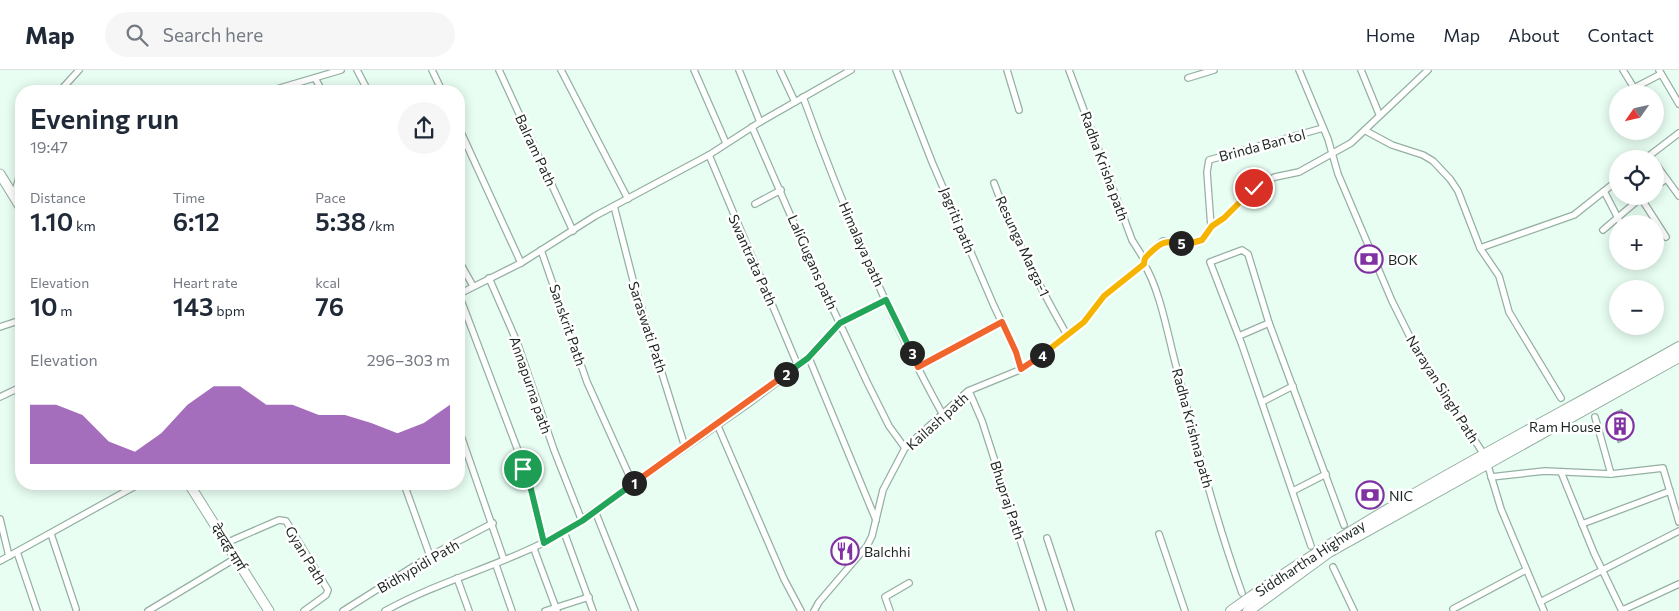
<!DOCTYPE html>
<meta charset="utf-8">
<style>
body{margin:0;font-family:Commissioner,"Noto Sans Devanagari",sans-serif;background:#f6f6f7;color:#1f2937;height:100vh;display:flex;flex-direction:column;font-size:19px;white-space:nowrap}
*{box-sizing:border-box;margin:0}
p{font-size:16px;color:#747a83}
.icon{flex:none;width:28px;height:28px;fill:none;stroke:currentColor;stroke-width:2;stroke-linecap:round;stroke-linejoin:round}
.map{position:relative;flex:1;overflow:hidden}
.drawer{position:absolute;left:15px;top:15px;width:450px;height:405px;display:flex;flex-direction:column;background:#fff;border-radius:20px;box-shadow:0 2px 12px #0003}
.drawer>*{flex:none}
.needle{width:32px;rotate:236deg}
.buttons{position:absolute;left:1609px;top:15px;display:grid;gap:10px}
.buttons a{display:grid;place-items:center;width:55px;height:55px;border-radius:50%;background:#fff;box-shadow:0 2px 12px #0003;font-size:25px}
.pin{position:absolute;display:grid;place-items:center;width:42px;height:42px;color:#fff;margin:-21px;border:2px solid #fff;border-radius:50%;box-shadow:0 1px 5px #0007}
.km{position:absolute;width:25px;height:25px;margin:-12px;border-radius:50%;background:#222;color:#fff;font-size:14px;line-height:25px;text-align:center}
.round{display:grid;place-items:center;flex:none;width:52px;height:52px;border-radius:26px;background:#f6f6f7}
.summary{display:flex;align-items:center;justify-content:space-between;height:85px;padding:0 15px}
h1{font-size:28px;font-weight:600;line-height:38px}
.metrics{display:grid;grid-template-columns:repeat(3,1fr);gap:8px;height:85px;padding:5px 15px}
.metrics div{display:grid;align-content:center}
.metrics b{font-size:25px;font-weight:600}
.metrics small{font-size:14px;font-weight:400}
.metrics p{font-size:14px}
.chart{height:140px;padding:10px 15px}
.chart p{display:flex;justify-content:space-between}
.chart svg{width:100%;height:90px;margin-top:5px;fill:#8031a2;opacity:.7}
header{display:flex;align-items:center;gap:30px;box-sizing:border-box;height:70px;padding:0 25px;background:#fff;border-bottom:1px solid #e0e1e3}
header strong{font-size:24px}
nav{display:flex;gap:28px;margin-inline-start:auto;font-size:18px}
.search{width:350px;height:45px;background:#f6f6f7;display:flex;align-items:center;gap:12px;box-sizing:border-box;padding:0 18px;border-radius:28px;color:#747a83;font-size:19px}
.map>svg:first-child{display:block}
.building{fill:#aac6b8;stroke:#91ab9e}
.lines{fill:none;stroke-linecap:round;stroke-linejoin:round}
.street-casing{stroke:#95b0a2;stroke-width:8}
.primary-casing{stroke:#95b0a2;stroke-width:11}
.highway-casing{stroke:#95b0a2;stroke-width:12}
.street{stroke:#fff;stroke-width:5.5}
.primary{stroke:#fff;stroke-width:9}
.highway{stroke:#fff;stroke-width:10}
.split-1-casing{stroke:#fff;stroke-width:10}
.split-2-casing{stroke:#fff;stroke-width:10}
.split-3-casing{stroke:#fff;stroke-width:10}
.split-4-casing{stroke:#fff;stroke-width:10}
.split-5-casing{stroke:#fff;stroke-width:10}
.split-6-casing{stroke:#fff;stroke-width:10}
.split-1{stroke:#22a559;stroke-width:6}
.split-2{stroke:#f0652b;stroke-width:6}
.split-3{stroke:#22a559;stroke-width:6}
.split-4{stroke:#f0652b;stroke-width:6}
.split-5{stroke:#f5b400;stroke-width:6}
.split-6{stroke:#f5b400;stroke-width:6}
.labels{text-anchor:middle;dominant-baseline:central;stroke-width:5;stroke-linejoin:round;paint-order:stroke}
.street-label{font-size:14px;fill:#1c2621;stroke:#fff}
.poi-label{font-size:14px;fill:#1c2621;stroke:#fff;text-anchor:start}
</style>
<header>
<strong>Map</strong>
<div class="search"><svg class="icon" aria-label="search" viewBox="0 0 24 24"><circle cx="10" cy="10" r="6"/><path d="M15 15l6 6"/></svg>Search here</div>
<nav><a>Home</a><a>Map</a><a>About</a><a>Contact</a></nav>
</header>
<div class="map">
<svg width="1679" height="541" viewBox="0 0 1679 541">
<rect width="100%" height="100%" fill="#e8fef3"/>
<path class="building" d="M1622,339L1628,368L1618,373L1612,344Z"/>
<g class="lines">
<g class="street-casing">
<g id="street">
<path d="M357,0L368,21"/>
<path d="M432,0L442,21"/>
<path d="M499,0L573,161"/>
<path d="M561,0L628,129"/>
<path d="M694,0L726,73"/>
<path d="M739,0L760,52"/>
<path d="M780,0L795,32"/>
<path d="M896,0L932,92L994,236L1016,282L1021,299"/>
<path d="M1007,0L1019,40"/>
<path d="M1069,0L1132,170L1144,189"/>
<path d="M1299,0L1328,69L1338,104L1392,231L1420,287L1485,386L1501,439L1544,541"/>
<path d="M1361,0L1379,44"/>
<path d="M1623,0L1634,18L1661,4"/>
<path d="M1659,0L1679,34"/>
<path d="M315,8L322,21"/>
<path d="M1188,8L1214,0"/>
<path d="M60,21L79,0"/>
<path d="M270,21L341,0"/>
<path d="M803,27C842,135 887,244 943,345"/>
<path d="M752,57L806,181L867,312L889,356L905,378"/>
<path d="M459,58L521,193"/>
<path d="M1366,61L1392,75L1423,85L1433,91L1450,109L1458,121L1480,178L1499,206L1509,242L1561,328"/>
<path d="M709,85L798,296"/>
<path d="M1645,89L1679,63"/>
<path d="M1655,93L1679,126"/>
<path d="M994,113C1014,167 1039,216 1067,265"/>
<path d="M1655,117L1666,109"/>
<path d="M1604,121L1621,154"/>
<path d="M14,125L21,101"/>
<path d="M1641,128L1666,167"/>
<path d="M755,134L781,120"/>
<path d="M614,136L634,214L685,377"/>
<path d="M1211,157L1207,102L1209,90L1323,58"/>
<path d="M1603,160L1643,126"/>
<path d="M1480,178L1574,145L1618,110"/>
<path d="M541,180L587,312L633,414"/>
<path d="M459,191L473,216"/>
<path d="M1144,194V189L1163,171L1187,175L1202,170L1211,157L1224,148L1261,113L1275,107L1299,102L1351,73L1428,0"/>
<path d="M1144,194C1161,221 1169,272 1178,303C1197,377 1216,451 1242,523"/>
<path d="M489,208L517,272L554,380L582,451"/>
<path d="M459,224L521,193L595,146L709,85L760,52L851,0"/>
<path d="M459,225L528,407L544,473"/>
<path d="M0,257L21,250"/>
<path d="M1239,266L1269,253"/>
<path d="M809,288L876,450"/>
<path d="M918,297L1002,252"/>
<path d="M969,321L982,351L1043,541"/>
<path d="M0,327L21,317"/>
<path d="M1262,332L1293,316"/>
<path d="M1595,347L1611,404L1663,398L1679,452"/>
<path d="M717,354L784,509L801,541"/>
<path d="M459,360L504,490"/>
<path d="M1561,402L1594,483L1621,539H1625L1679,514"/>
<path d="M1491,407L1545,401L1611,404"/>
<path d="M404,414L430,486"/>
<path d="M1293,421L1326,404"/>
<path d="M595,441L635,541"/>
<path d="M0,449L9,486"/>
<path d="M1582,454L1670,421"/>
<path d="M564,462L593,541"/>
<path d="M51,464L76,539"/>
<path d="M1159,464L1185,541"/>
<path d="M1047,468L1071,541"/>
<path d="M226,473L279,450L286,451L328,520L326,525L304,541"/>
<path d="M1311,476L1242,275L1210,192L1242,180L1248,184L1269,253L1344,455"/>
<path d="M534,479L557,541"/>
<path d="M17,482L37,541"/>
<path d="M0,491L139,414"/>
<path d="M496,495L512,541"/>
<path d="M1333,497L1354,541"/>
<path d="M457,508L469,541"/>
<path d="M1540,532L1679,461"/>
<path d="M1453,539L1526,500"/>
<path d="M148,541L236,488"/>
<path d="M343,541L430,486L493,453"/>
<path d="M385,541C443,509 505,495 564,462L748,334L809,288L840,253L886,230"/>
<path d="M545,541L589,527"/>
<path d="M814,541L819,532L867,476L872,466L883,420L905,378L968,321L1017,301L1050,279L1084,252L1104,226L1144,194"/>
<path d="M890,541L885,527L909,513"/>
</g>
</g>
<g class="primary-casing">
<g id="primary">
<path d="M0,104L21,138"/>
<path d="M189,414L269,541"/>
</g>
</g>
<g class="highway-casing">
<g id="highway">
<path d="M1231,541C1371,440 1529,362 1679,277"/>
<path d="M1248,541L1329,482L1679,287"/>
</g>
</g>
<use href="#street" class="street"/>
<use href="#primary" class="primary"/>
<use href="#highway" class="highway"/>
</g>
<g class="lines">
<g class="split-1-casing">
<path id="split-1" d="M523,399L528,407L544,473L582,451L634,413"/>
</g>
<g class="split-2-casing">
<path id="split-2" d="M634,413L786,304"/>
</g>
<g class="split-3-casing">
<path id="split-3" d="M786,304L808,288L840,253L886,230L912,283"/>
</g>
<g class="split-4-casing">
<path id="split-4" d="M912,283L918,297L1002,252L1016,282L1021,299L1042,285"/>
</g>
<g class="split-5-casing">
<path id="split-5" d="M1042,285L1084,252L1104,226L1144,194C1144,189 1145,188 1149,184C1160,173 1165,170 1181,173"/>
</g>
<g class="split-6-casing">
<path id="split-6" d="M1181,173L1188,174L1202,170L1212,156L1224,148L1254,118"/>
</g>
<use href="#split-1" class="split-1"/>
<use href="#split-2" class="split-2"/>
<use href="#split-3" class="split-3"/>
<use href="#split-4" class="split-4"/>
<use href="#split-5" class="split-5"/>
<use href="#split-6" class="split-6"/>
</g>
<defs>
<g id="bank-ring" transform="scale(1.4375)"><circle r="9.5" fill="#fff" stroke="#8031a2" stroke-width="1.5"/><path d="M-6-4H6V4H-6ZM0-2.3a2.3 2.3 0 1 0 0 4.6a2.3 2.3 0 1 0 0-4.6Z" fill="#8031a2"/></g>
<g id="building-ring" transform="scale(1.4375)"><circle r="9.5" fill="#fff" stroke="#8031a2" stroke-width="1.5"/><path d="M-4-6H4V6H1V3H-1V6H-4ZM-2.5-4.3h1.7v1.8h-1.7ZM.8-4.3h1.7v1.8H.8ZM-2.5-1h1.7V.8h-1.7ZM.8-1h1.7V.8H.8Z" fill="#8031a2"/></g>
<g id="restaurant-ring" transform="scale(1.4375)"><circle r="9.5" fill="#fff" stroke="#8031a2" stroke-width="1.5"/><path d="M-5-6h1v4h1v-4h1v4h1v-4h1v5L-1.5 .5V6h-2V.5L-5-1ZM5-6V6H3V1.5H1.5Q1.5-4 5-6Z" fill="#8031a2"/></g>
</defs>
<g fill-rule="evenodd">
<use href="#bank-ring" x="1369" y="189"/>
<use href="#building-ring" x="1620" y="356"/>
<use href="#bank-ring" x="1370" y="425"/>
<use href="#restaurant-ring" x="845" y="481"/>
</g>
<g class="labels">
<g class="street-label">
<text transform="translate(1262 75) rotate(-15)">Brinda Ban tol</text>
<text transform="translate(536 80) rotate(65)">Balram Path</text>
<text transform="translate(1105 96) rotate(70)">Radha Krisha path</text>
<text transform="translate(958 150) rotate(68)">Jagriti path</text>
<text transform="translate(862 174) rotate(66)">Himalaya path</text>
<text transform="translate(1023 176) rotate(65)">Resunga Marga-1</text>
<text transform="translate(753 190) rotate(66)">Swantrata Path</text>
<text transform="translate(813 192) rotate(66)">LaliGugans path</text>
<text transform="translate(568 255) rotate(71)">Sanskrit Path</text>
<text transform="translate(648 257) rotate(72)">Saraswati Path</text>
<text transform="translate(531 315) rotate(71)">Annapurna path</text>
<text transform="translate(1443 319) rotate(58)">Narayan Singh Path</text>
<text transform="translate(937 351) rotate(-42)">Kailash path</text>
<text transform="translate(1193 358) rotate(75)">Radha Krishna path</text>
<text transform="translate(1008 430) rotate(72)">Bhupraj Path</text>
<text transform="translate(229 477) rotate(58)">देवदह मार्ग</text>
<text transform="translate(306 485) rotate(59)">Gyan Path</text>
<text transform="translate(1310 488) rotate(-33)">Siddhartha Highway</text>
<text transform="translate(418 496) rotate(-30)">Bidhypidi Path</text>
</g>
<g class="poi-label">
<text x="1388" y="189">BOK</text>
<text x="1601" y="356" text-anchor="end">Ram House</text>
<text x="1389" y="425">NIC</text>
<text x="864" y="481">Balchhi</text>
</g>
</g>
</svg>
<div class="buttons">
<a><svg class="needle" viewBox="-14 -14 28 28"><path d="M0-13l5 13h-10z" fill="#e53935"/><path d="M0 13l5-13h-10z" fill="#747a83"/></svg></a>
<a><svg class="icon" aria-label="locate" viewBox="0 0 24 24"><circle cx="12" cy="12" r="6"/><path d="M12 2v4M12 18v4M2 12h4M18 12h4"/></svg></a>
<a>+</a>
<a>−</a>
</div>
<div class="pin" style="left:523px;top:399px;background:#1e9e55"><svg class="icon" aria-label="arrive" viewBox="0 0 24 24"><path d="M6 21V4h12l-3 4 3 4H6"/></svg></div>
<div class="pin" style="left:1254px;top:118px;background:#d93025"><svg class="icon" aria-label="check" viewBox="0 0 24 24"><path d="M5 12l5 5 9-10"/></svg></div>
<b class="km" style="left:634px;top:413px">1</b>
<b class="km" style="left:786px;top:304px">2</b>
<b class="km" style="left:912px;top:283px">3</b>
<b class="km" style="left:1042px;top:285px">4</b>
<b class="km" style="left:1181px;top:173px">5</b>
<section class="drawer">
<div class="summary"><div><h1>Evening run</h1><p>19:47</p></div><a class="round"><svg class="icon" aria-label="share" viewBox="0 0 24 24"><path d="M12 15V3M7 8l5-5 5 5M5 13v7h14v-7"/></svg></a></div>
<div class="metrics">
<div><p>Distance</p><b>1.10<small> km</small></b></div>
<div><p>Time</p><b>6:12</b></div>
<div><p>Pace</p><b>5:38<small> /km</small></b></div>
</div>
<div class="metrics">
<div><p>Elevation</p><b>10<small> m</small></b></div>
<div><p>Heart rate</p><b>143<small> bpm</small></b></div>
<div><p>kcal</p><b>76</b></div>
</div>
<div class="chart"><p><span>Elevation</span>296–303 m</p>
<svg viewBox="0 0 160 44" preserveAspectRatio="none"><path d="M0 44V15L10 15L20 20L30 33L40 38L50 29L60 15L70 6L80 6L90 15L100 15L110 20L120 20L130 24L140 29L150 24L160 15V44z"/></svg>
</div>
</section>
</div>
